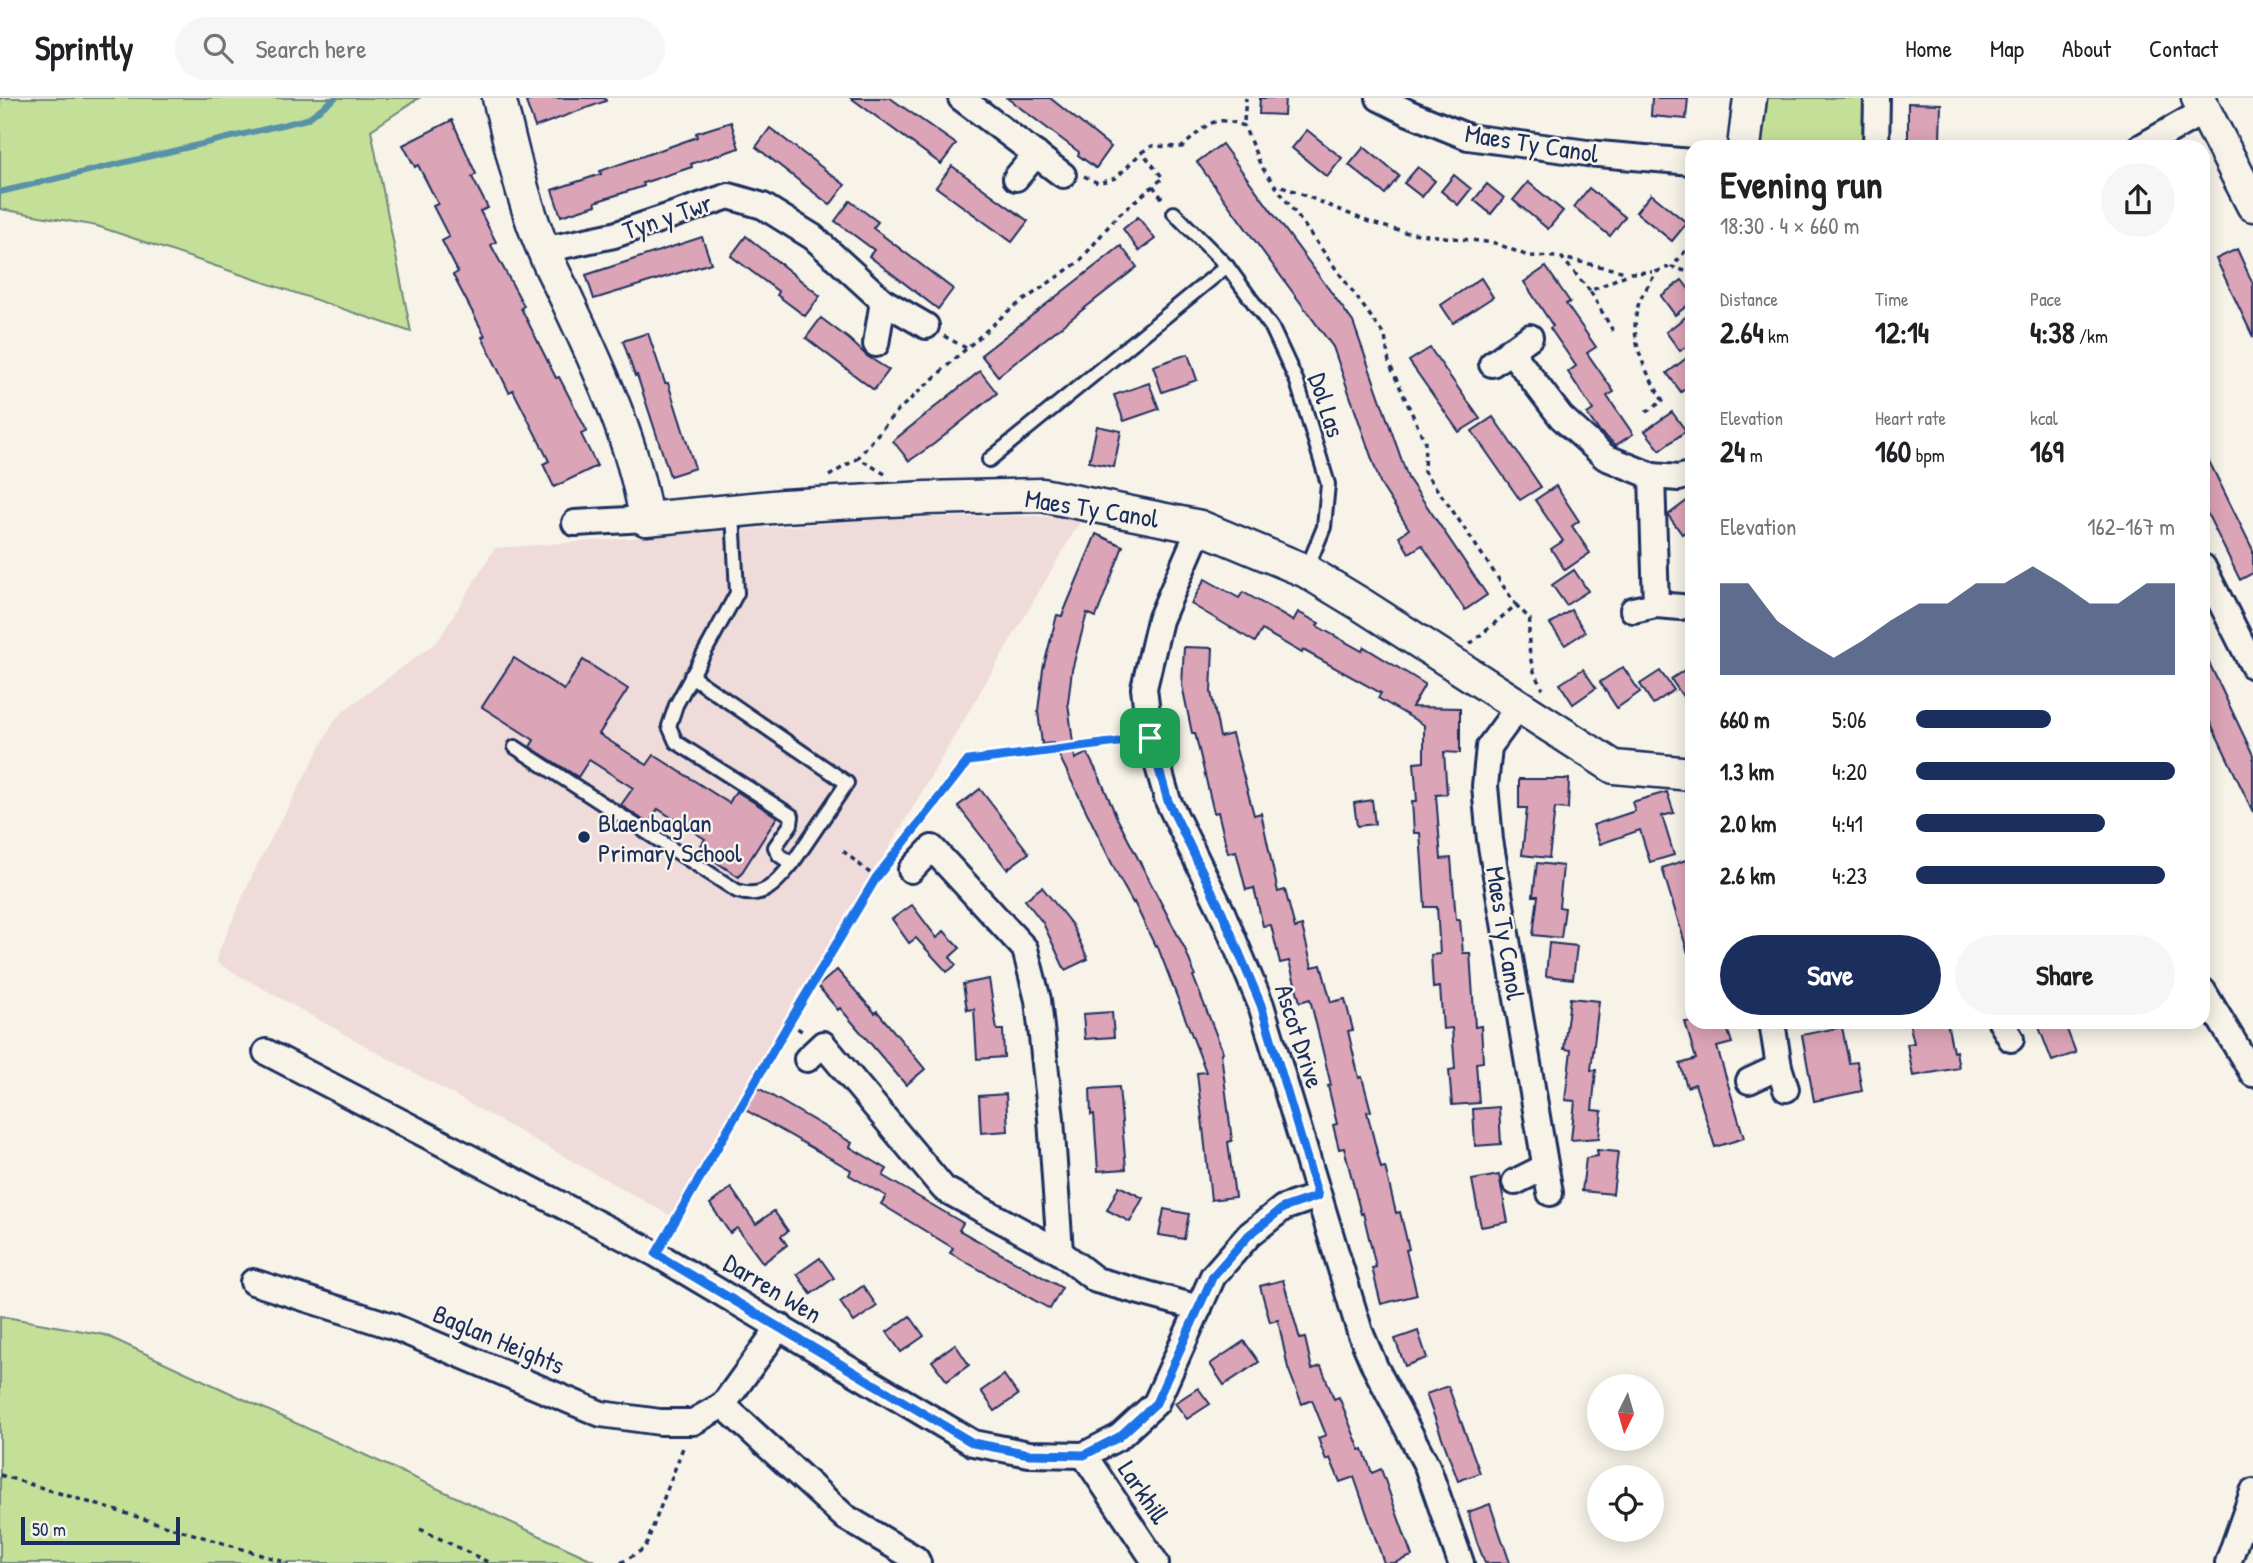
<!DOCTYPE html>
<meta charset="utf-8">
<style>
body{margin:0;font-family:"Patrick Hand",sans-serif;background:#f6f6f6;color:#202124;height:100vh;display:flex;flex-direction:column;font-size:26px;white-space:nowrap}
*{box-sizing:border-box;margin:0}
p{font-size:23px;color:#757577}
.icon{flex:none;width:38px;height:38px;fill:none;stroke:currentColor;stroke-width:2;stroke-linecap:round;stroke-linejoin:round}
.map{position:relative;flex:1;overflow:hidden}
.details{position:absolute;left:1685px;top:42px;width:525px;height:889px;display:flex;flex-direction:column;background:#fff;border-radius:21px;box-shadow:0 4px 18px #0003}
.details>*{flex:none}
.needle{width:46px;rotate:185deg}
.fabs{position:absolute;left:1587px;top:1276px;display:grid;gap:14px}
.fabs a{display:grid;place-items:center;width:77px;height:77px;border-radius:50%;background:#fff;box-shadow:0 4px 18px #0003;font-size:35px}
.scale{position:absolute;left:21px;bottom:18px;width:159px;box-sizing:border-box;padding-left:7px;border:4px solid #1b2f5e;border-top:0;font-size:19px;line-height:24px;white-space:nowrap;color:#1b2f5e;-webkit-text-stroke:5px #f7f3e8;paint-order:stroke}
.pin{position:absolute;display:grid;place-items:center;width:60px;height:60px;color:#fff;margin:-30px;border-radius:14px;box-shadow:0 4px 10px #0006}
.round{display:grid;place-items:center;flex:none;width:74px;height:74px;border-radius:37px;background:#f6f6f6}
.head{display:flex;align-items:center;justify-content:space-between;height:119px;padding:0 35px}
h1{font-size:38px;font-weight:700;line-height:52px}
.stats{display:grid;grid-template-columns:repeat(3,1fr);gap:10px;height:119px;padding:7px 35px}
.stats div{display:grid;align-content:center}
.stats b{font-size:30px;font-weight:700}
.stats small{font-size:19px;font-weight:400}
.stats p{font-size:19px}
.chart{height:196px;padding:14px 35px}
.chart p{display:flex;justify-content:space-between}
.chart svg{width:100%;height:126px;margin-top:7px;fill:#1b2f5e;opacity:.7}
.primary-button{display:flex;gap:14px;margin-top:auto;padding:14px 35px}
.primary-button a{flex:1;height:80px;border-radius:42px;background:#1b2f5e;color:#fff;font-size:28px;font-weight:700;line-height:80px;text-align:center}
.primary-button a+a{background:#f6f6f6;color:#202124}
ul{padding:0 35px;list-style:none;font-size:23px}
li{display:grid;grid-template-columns:112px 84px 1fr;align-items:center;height:52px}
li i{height:18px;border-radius:9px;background:#1b2f5e}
header{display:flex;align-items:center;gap:42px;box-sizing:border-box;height:98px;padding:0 35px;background:#fff;border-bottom:2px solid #e0e0e0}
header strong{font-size:33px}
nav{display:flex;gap:38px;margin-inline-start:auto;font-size:24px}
.search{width:490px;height:63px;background:#f6f6f6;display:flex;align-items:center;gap:18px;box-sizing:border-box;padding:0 24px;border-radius:38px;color:#757577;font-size:26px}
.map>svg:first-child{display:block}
.built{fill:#efdbd9}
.green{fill:#c4e098;stroke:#70887b;stroke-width:2}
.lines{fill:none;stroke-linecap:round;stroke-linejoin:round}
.stream{stroke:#5891a8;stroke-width:6}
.building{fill:#dca4b7;stroke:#1b2f5e;stroke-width:2}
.service-casing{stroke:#1b2f5e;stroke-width:18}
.minor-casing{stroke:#1b2f5e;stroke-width:30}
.tertiary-casing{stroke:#1b2f5e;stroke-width:37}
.path{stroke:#1b2f5e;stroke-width:3.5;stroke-dasharray:5 5;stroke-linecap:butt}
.service{stroke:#f7f3e8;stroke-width:12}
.minor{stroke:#f7f3e8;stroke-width:24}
.tertiary{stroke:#f7f3e8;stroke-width:32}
.route-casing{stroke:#fff;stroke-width:14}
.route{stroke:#1a73e8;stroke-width:9}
.poi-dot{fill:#1b2f5e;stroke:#f7f3e8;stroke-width:2.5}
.labels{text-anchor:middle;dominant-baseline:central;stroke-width:5;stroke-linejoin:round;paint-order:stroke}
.street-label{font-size:26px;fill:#1b2f5e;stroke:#f7f3e8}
.poi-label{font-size:26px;fill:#1b2f5e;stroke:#f7f3e8;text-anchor:start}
</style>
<header>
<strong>Sprintly</strong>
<div class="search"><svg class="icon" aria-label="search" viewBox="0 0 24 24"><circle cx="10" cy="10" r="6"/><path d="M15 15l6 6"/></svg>Search here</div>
<nav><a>Home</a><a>Map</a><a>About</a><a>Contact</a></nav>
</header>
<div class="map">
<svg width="2253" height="1465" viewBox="0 0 2253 1465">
<rect width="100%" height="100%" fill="#f7f3e8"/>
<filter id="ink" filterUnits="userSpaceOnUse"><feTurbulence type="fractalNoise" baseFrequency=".0143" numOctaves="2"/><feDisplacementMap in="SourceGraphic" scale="14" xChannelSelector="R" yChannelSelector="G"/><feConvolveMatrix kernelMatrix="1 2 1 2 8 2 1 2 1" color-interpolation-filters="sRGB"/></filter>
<g filter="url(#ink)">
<path class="built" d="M1032,418L1082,420L673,1119L217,865L219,853L255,771L335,622L346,611L438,543L495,450L901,420Z"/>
<g class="green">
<path d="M0,0H419L371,32L411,234L97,128L0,111Z"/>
<path d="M1766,0H1866L1865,49H1761Z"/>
<path d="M0,1218L105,1237L599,1465H0Z"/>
</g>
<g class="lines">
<path class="stream" d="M0,94L307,21L335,0"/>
</g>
<g class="building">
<path d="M538,0H605L606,3L535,29L526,4Z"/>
<path d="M851,0H890L956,46L941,66Z"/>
<path d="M1007,0H1050L1111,49L1096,70L1078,57L1079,54Z"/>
<path d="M1260,0H1285L1284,17L1259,16Z"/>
<path d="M1652,0H1688L1686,21L1651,18Z"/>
<path d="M1908,5L1941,6L1940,43L1908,42Z"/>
<path d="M452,22L476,76L472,79L488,110L480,113L496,144L491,147L524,208L521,210L556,280L559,279L587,333L581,336L597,368L554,389L543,366L549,363L513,292L509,294L482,239L485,238L453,177L458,174L442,143L449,139L433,108L438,106L418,67L415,69L403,47Z"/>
<path d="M731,24L739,50L691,66L692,69L643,85L644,88L595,104L596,107L561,118L552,92L601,76L600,73L697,39L696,35Z"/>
<path d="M770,30L845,87L830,107L756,49Z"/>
<path d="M1307,32L1342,60L1327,79L1292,50Z"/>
<path d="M1222,46L1353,224L1408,380L1487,497L1465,512L1422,447L1409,455L1399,438L1409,431L1381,387L1333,249L1197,64Z"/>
<path d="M1364,49L1399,78L1385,96L1349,67Z"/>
<path d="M952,68L1028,123L1012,144L936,89Z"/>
<path d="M1418,69L1435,83L1422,99L1404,85Z"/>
<path d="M1454,77L1471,91L1458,107L1441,93Z"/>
<path d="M1528,84L1563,113L1548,131L1513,102Z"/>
<path d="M1487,86L1504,100L1491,116L1474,102Z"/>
<path d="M1589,90L1625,119L1610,138L1574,109Z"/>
<path d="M1651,96L1687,125L1672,143L1636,114Z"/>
<path d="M850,103L878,124L873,130L953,191L938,211L869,158L874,152L835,123Z"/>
<path d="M1138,119L1155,141L1139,153L1123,131Z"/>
<path d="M746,138L820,198L805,218L777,197L779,194L731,158Z"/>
<path d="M702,139L711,165L594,201L586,177Z"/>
<path d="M1121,148L1137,169L998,278L981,257Z"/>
<path d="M2237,151L2253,186V239L2216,161Z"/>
<path d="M1546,169L1570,204L1566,206L1596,249L1587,255L1614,294L1607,298L1633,336L1616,347L1599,333L1587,316L1593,312L1568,274L1576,268L1550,230L1553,228L1524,184Z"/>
<path d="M1481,180L1493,199L1453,225L1441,207Z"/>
<path d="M1682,182L1692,195V204L1675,217L1661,198Z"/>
<path d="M1692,214V244L1680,253L1666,234Z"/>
<path d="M821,220L849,241L867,258L889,272L874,292L806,240Z"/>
<path d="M648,235L665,285H668L695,370L670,378L637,277L635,278L623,243Z"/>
<path d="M1430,250L1480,321L1459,334L1409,263Z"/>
<path d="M1188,256L1197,282L1162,294L1153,268Z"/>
<path d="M1692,256V286L1681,294L1667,275Z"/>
<path d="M980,273L997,295L934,346L909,363L893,343Z"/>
<path d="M1149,285L1159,311L1124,323L1114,297Z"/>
<path d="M1672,314L1686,333L1660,352L1645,333Z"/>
<path d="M1493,319L1541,389L1520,402L1472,333Z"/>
<path d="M1097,328L1121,333L1114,369L1089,364Z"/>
<path d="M2203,351L2253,452V475L2240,482L2203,407Z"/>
<path d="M1556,388L1579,423L1572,428L1590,455L1565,472L1551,451L1563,443L1535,402Z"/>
<path d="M1692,399V429L1682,436L1668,417Z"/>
<path d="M1096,436L1123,448L1096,519L1087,515L1072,572L1068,605L1075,661L1087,655L1100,680L1117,720L1185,851L1195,877L1193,878L1223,954L1221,955L1232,1043L1228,1044L1235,1099L1211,1102L1197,975L1206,974L1157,847L1155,848L1134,804L1133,805L1119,780L1053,645L1042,646L1038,613L1043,571L1057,517L1062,518Z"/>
<path d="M1574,472L1588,493L1566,507L1552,487Z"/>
<path d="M1205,481L1239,500L1243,494L1293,523L1298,514L1319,525L1317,528L1362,553L1364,549L1425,586L1412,609L1460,610V655L1444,654L1447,696L1436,697L1441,761L1451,760L1456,822H1460L1463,855H1470L1475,929L1481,928L1483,964L1476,965L1479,1005L1452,1007L1449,972L1455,971L1452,930L1443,931L1440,889L1433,890L1431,857L1440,856L1437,809H1425L1420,735H1414L1412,703H1417L1414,665L1424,664V627L1378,600L1381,595L1303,552L1302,555L1262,532L1255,544L1191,506Z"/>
<path d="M1571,512L1585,534L1565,547L1550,526Z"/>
<path d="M1184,549L1213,550L1211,594L1220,639L1232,636L1254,717L1261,715L1278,794L1285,792L1295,830L1302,828L1312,869L1321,867L1331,904L1345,901L1353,932L1348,933L1359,980L1362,979L1371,1013L1367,1014L1381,1070L1385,1069L1396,1115L1400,1114L1409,1151L1406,1152L1417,1197L1381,1206L1372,1170L1376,1169L1363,1115L1361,1116L1344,1050L1339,1051L1333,1027L1337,1026L1328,988L1331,987L1310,901L1300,904L1289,863L1280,865L1271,827L1263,828L1254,790L1246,792L1236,753L1228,755L1218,714L1214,715L1195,635H1192L1182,587Z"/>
<path d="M2203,552L2253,657V714L2203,609Z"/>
<path d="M514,560L564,592L583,562L628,591L599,636L647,667L654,657L729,705L736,693L777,719L739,779L698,752L705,741L658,711L649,726L621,707L633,690L589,662L578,679L530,649L534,642L482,609Z"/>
<path d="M1692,567V612L1671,581Z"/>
<path d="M1623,569L1640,594L1617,610L1600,584Z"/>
<path d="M1583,571L1596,590L1573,606L1560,586Z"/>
<path d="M1660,573L1674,592L1653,606L1640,586Z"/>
<path d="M1519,681H1569L1568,711L1555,710L1549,760L1522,757L1527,710H1519Z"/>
<path d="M980,691L1029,755L1007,771L958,708Z"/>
<path d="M1667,694L1674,715L1662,718L1674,757L1650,764L1640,732L1600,746L1593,727L1635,713L1632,704Z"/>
<path d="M1372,702L1375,726L1357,728L1354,705Z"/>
<path d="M1692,760V854L1688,855L1662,770Z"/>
<path d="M1537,765L1563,768L1559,809L1565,810L1561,840L1533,837L1538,798H1533Z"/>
<path d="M1042,789L1072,827L1088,861L1065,872L1043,825L1025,802Z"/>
<path d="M912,807L937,840L944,833L960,850L950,859L956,867L947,874L916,840L909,845L892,821Z"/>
<path d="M1549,845L1577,848L1573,881L1546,878Z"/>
<path d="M837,872L875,915L877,913L925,971L906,987L840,910L838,912L818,888Z"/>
<path d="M989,881L997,932H1003L1004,959L977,961L974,911L967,912L963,886Z"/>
<path d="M1570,900L1599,903L1591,972H1596L1592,1012L1602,1013L1599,1040L1571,1042L1575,1003L1565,1002L1571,952L1564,951Z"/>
<path d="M1112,914L1114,939L1085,941L1083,916Z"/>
<path d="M1685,924H1725L1732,945L1717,949L1744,1040L1715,1049L1695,986L1687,989L1680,966L1696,961Z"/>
<path d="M1909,924H1947L1953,954L1956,953L1959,970L1913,978L1907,946L1914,945Z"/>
<path d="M2037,924H2064L2076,955L2052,963Z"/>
<path d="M1842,929L1849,965L1857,964L1862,993L1814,1003L1802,937Z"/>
<path d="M755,988L852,1045L850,1049L887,1071L883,1078L963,1125L959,1132L1062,1190L1050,1211L950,1155L953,1150L881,1106L886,1098L849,1077L851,1072L742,1010Z"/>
<path d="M1119,989L1126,1071L1098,1073L1094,1016L1091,1017L1090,991Z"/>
<path d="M1006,996L1008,1033L981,1035L979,998Z"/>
<path d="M1499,1009L1501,1046L1475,1048L1473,1011Z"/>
<path d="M1597,1052L1618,1054L1613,1096L1582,1093L1586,1060L1598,1058Z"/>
<path d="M1499,1077L1508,1124L1481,1129L1472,1082Z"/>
<path d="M1119,1088L1143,1100L1130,1124L1107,1112Z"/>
<path d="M731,1090L756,1126L774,1113L788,1133L781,1138L787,1147L763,1165L737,1130L730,1135L710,1106Z"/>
<path d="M1164,1111L1189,1116L1184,1141L1159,1137Z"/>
<path d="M820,1160L834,1180L811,1196L797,1176Z"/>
<path d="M1283,1182L1300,1241L1305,1240L1312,1271L1321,1268L1334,1301L1339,1299L1360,1352L1363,1351L1372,1375L1381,1371L1412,1458L1394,1465H1384L1354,1379L1340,1384L1330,1360L1326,1362L1318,1340L1326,1337L1312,1302L1302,1306L1288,1270L1278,1222L1270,1224L1260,1188Z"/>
<path d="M863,1188L877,1208L854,1224L840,1204Z"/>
<path d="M910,1218L924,1238L901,1254L887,1234Z"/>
<path d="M1418,1233L1427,1260L1405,1268L1395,1241Z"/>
<path d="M1244,1243L1259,1264L1224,1287L1210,1266Z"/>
<path d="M955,1246L969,1267L947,1283L932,1263Z"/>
<path d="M1004,1277L1018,1297L995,1313L981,1293Z"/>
<path d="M1448,1288L1480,1375L1458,1383L1426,1296Z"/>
<path d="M1198,1290L1210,1306L1187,1321L1175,1305Z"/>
<path d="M1490,1406L1499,1433L1510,1465H1485L1477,1444L1468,1414Z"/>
</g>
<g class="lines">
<g class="service-casing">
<g id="service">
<path d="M1174,115L1227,168L1272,230L1297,284L1328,386L1324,429L1306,473"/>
<path d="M989,362L1227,168"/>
<path d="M691,578L847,685L792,766"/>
<path d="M515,649L737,793C764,802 777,784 792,766L779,757L775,749L791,726L792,718L676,644L669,628L676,607L737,495L733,414"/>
</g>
</g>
<g class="minor-casing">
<g id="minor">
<path d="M961,0L1063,77"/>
<path d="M1379,0L1409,15L1468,39L1587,55L1692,64"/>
<path d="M1876,49L1877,0"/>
<path d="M2141,49L2204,13"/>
<path d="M1016,80L1036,56"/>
<path d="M543,152L614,137L729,98L763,108L813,139L883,203L926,228"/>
<path d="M876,246L883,203"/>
<path d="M1510,252L1561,319L1605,359L1652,378L1679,380L1692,376"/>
<path d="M1492,266L1530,239"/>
<path d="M1652,378L1656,507"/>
<path d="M575,425L646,421"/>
<path d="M1200,429L1160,522L1144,590L1150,640L1168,703L1222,814L1261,907L1360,1234L1375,1269L1427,1368L1461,1465"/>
<path d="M2203,469L2253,568"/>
<path d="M1633,512L1656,507L1681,509"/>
<path d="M1519,608L1489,649L1485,688L1490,742L1550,1095"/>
<path d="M911,772L932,750L1025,851L1038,902L1051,1021L1060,1154"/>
<path d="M2203,893L2253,976"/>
<path d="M1772,924L1779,969L1786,991"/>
<path d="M2001,924L2011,941"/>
<path d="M266,954L656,1156L973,1345L1029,1356L1084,1357L1119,1339L1156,1305L1213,1178L1249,1137L1283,1110L1318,1098"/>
<path d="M807,961L823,946L944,1091L1060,1154L1096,1182L1199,1210"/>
<path d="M1749,983L1779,969"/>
<path d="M1515,1084L1545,1069"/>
<path d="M253,1184L392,1228L601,1316L660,1324H693L723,1307L780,1228"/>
<path d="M723,1307L845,1419L916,1461L918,1465"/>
<path d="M1084,1357L1156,1465"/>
<path d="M2228,1465L2253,1394"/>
</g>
</g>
<g class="tertiary-casing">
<g id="tertiary">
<path d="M499,0C512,51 523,105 544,153C551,171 561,188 569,206C601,274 634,346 646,421L783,408L926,400L1042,397L1200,429L1306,473L1362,507L1614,669L1692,676"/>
<path d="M2198,0L2253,107"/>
<path d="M1744,49L1750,0"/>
</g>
</g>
<g class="path">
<path d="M1244,23L1246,0"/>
<path d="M1084,78L1098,85L1116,80L1142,54"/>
<path d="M1153,88L1164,103"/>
<path d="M1282,88L1369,124L1403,134L1495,145L1528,158L1558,159"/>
<path d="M1692,145L1672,169L1692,175"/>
<path d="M1590,193L1562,160L1626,174"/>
<path d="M1613,233L1590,193L1630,175L1652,174"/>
<path d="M944,238L966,250"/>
<path d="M1646,314L1663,303C1646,274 1628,243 1638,208C1641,197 1651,184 1656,174L1669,169"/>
<path d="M885,376L858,360L895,315L1007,214L1080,163L1116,119L1163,80L1142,54L1152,48L1182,49C1207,28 1211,15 1244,28L1261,68L1385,238L1389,265L1425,344L1424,374L1446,403L1516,507"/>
<path d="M829,378L858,360"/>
<path d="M1470,546L1516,507L1530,521C1527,545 1529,571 1543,591"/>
<path d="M909,738L968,663L1129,642"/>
<path d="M843,753L876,780"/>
<path d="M789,925L805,935"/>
<path d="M668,1136L789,925L876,780L889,764"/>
<path d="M0,1377L288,1465"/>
<path d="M420,1431L490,1465"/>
<path d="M621,1465L645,1450L684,1347"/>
</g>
<use href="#service" class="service"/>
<use href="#minor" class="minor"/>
<use href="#tertiary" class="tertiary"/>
</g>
</g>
<g class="lines" filter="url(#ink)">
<g class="route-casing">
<path id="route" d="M1150,640L1168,703L1222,814L1261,907L1318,1098L1283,1110L1249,1137L1213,1178L1156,1305L1119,1339L1084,1357L1029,1356L973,1345L656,1156L789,925L876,780L968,663Z"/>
</g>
<use href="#route" class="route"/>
</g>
<circle class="poi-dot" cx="584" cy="739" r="7"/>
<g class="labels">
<g class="street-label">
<text transform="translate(1532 45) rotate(9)">Maes Ty Canol</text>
<text transform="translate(667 118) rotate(-19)">Tyn y Twr</text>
<text transform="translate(1327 307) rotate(72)">Dol Las</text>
<text transform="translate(1092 410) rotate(9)">Maes Ty Canol</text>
<text transform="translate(1506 835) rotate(81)">Maes Ty Canol</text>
<text transform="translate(1300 938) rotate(72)">Ascot Drive</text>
<text transform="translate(773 1190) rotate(31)">Darren Wen</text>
<text transform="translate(499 1241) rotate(23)">Baglan Heights</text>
<text transform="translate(1144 1394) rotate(56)">Larkhill</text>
</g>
<g class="poi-label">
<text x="598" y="724">Blaenbaglan<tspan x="598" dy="30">Primary School</tspan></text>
</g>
</g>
</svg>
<div class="fabs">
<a><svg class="needle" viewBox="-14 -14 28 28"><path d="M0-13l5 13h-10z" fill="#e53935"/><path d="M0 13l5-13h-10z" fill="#757577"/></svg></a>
<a><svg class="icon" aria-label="locate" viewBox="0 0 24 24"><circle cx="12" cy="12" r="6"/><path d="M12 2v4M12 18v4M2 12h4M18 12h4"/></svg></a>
</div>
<div class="scale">50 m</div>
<div class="pin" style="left:1150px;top:640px;background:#1e9e55"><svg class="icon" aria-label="arrive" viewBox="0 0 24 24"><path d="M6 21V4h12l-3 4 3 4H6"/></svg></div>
<section class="details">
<div class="head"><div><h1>Evening run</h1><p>18:30 · 4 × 660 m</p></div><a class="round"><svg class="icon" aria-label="share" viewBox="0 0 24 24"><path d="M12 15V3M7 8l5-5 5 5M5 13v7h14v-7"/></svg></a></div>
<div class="stats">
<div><p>Distance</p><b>2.64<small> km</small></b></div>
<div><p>Time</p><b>12:14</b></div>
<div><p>Pace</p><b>4:38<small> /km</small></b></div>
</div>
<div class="stats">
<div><p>Elevation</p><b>24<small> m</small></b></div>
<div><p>Heart rate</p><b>160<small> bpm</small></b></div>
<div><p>kcal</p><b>169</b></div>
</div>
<div class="chart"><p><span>Elevation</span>162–167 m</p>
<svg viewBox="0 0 160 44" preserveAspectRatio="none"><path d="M0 44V12L10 12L20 25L30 32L40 38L50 32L60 25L70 19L80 19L90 12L100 12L110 6L120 12L130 19L140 19L150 12L160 12V44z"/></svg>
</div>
<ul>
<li><b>660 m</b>5:06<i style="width:52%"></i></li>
<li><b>1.3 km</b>4:20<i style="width:100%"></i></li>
<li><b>2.0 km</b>4:41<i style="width:73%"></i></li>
<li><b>2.6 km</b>4:23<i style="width:96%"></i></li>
</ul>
<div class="primary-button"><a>Save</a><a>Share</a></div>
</section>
</div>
